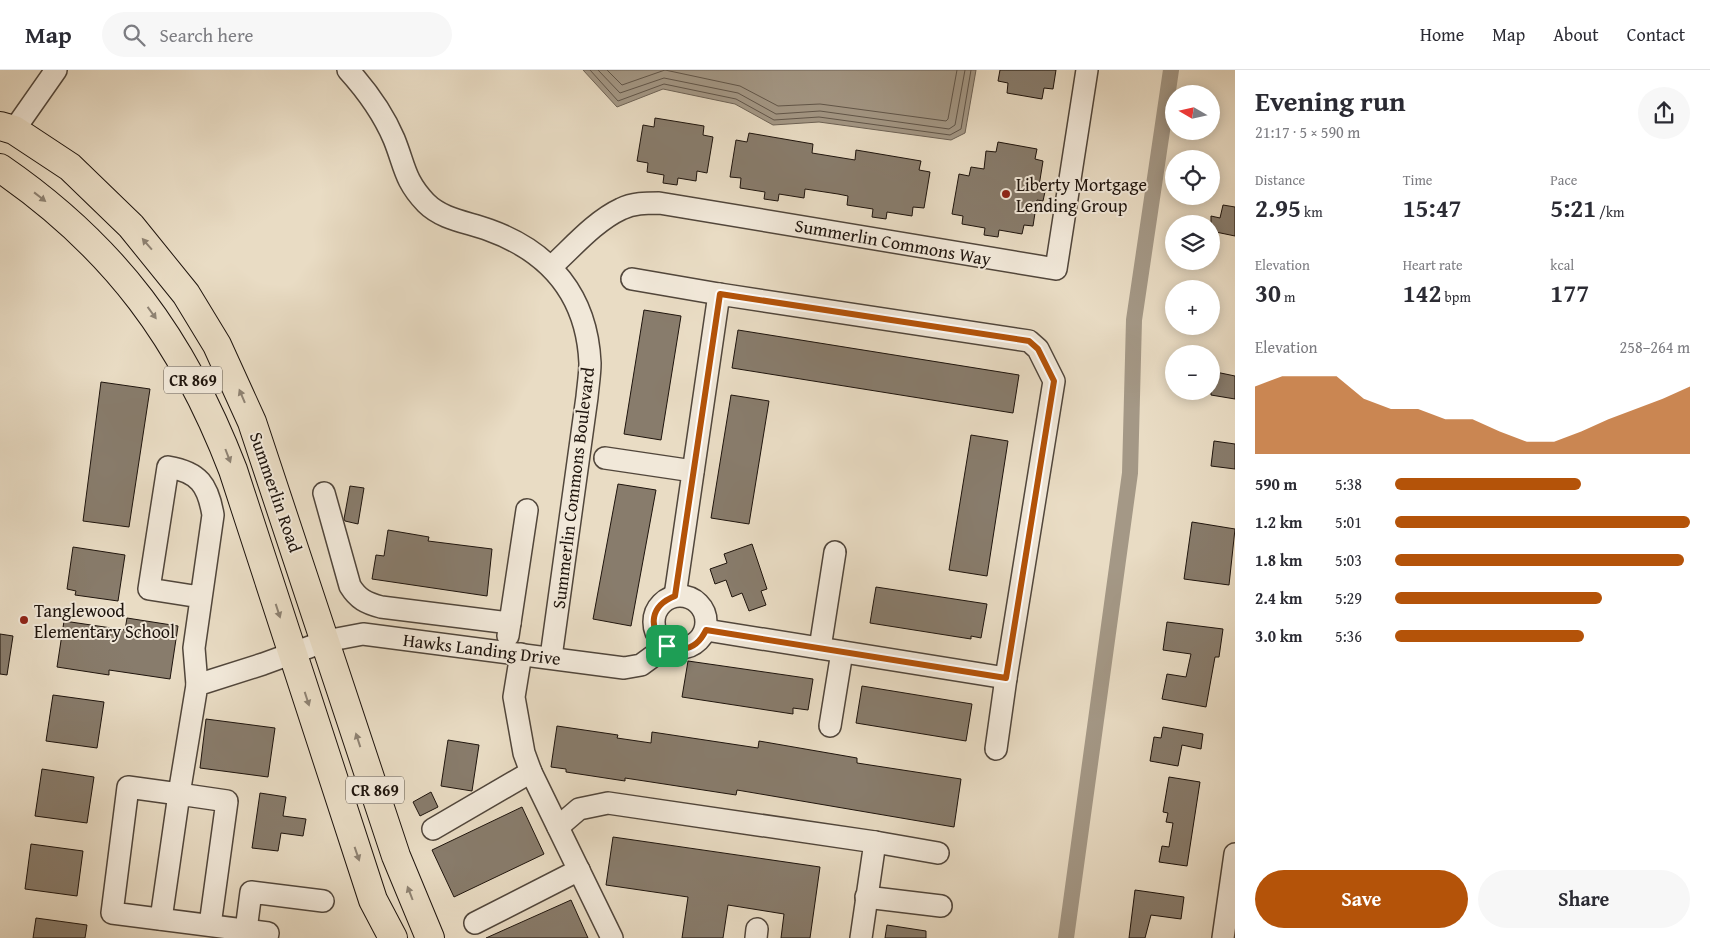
<!DOCTYPE html>
<meta charset="utf-8">
<style>
body{margin:0;font-family:"Gentium Book Plus",serif;background:#f7f7f7;color:#2b2b33;height:100vh;display:flex;flex-direction:column;font-size:19px;white-space:nowrap}
*{box-sizing:border-box;margin:0}
p{font-size:16px;color:#7c7c81}
.icon{flex:none;width:28px;height:28px;fill:none;stroke:currentColor;stroke-width:2;stroke-linecap:round;stroke-linejoin:round}
.map{position:relative;flex:1;overflow:hidden}
.panel{display:flex;flex-direction:column;background:#fff;width:475px}
.panel>*{flex:none}
.needle{width:32px;rotate:279deg}
.fabs{position:absolute;left:1165px;top:15px;display:grid;gap:10px}
.fabs a{display:grid;place-items:center;width:55px;height:55px;border-radius:50%;background:#fff;box-shadow:0 2px 12px #0003;font-size:25px}
.pin{position:absolute;display:grid;place-items:center;width:42px;height:42px;color:#fff;margin:-21px;border-radius:10px;box-shadow:0 2px 8px #0006}
.round{display:grid;place-items:center;flex:none;width:52px;height:52px;border-radius:26px;background:#f7f7f7}
.head{display:flex;align-items:center;justify-content:space-between;height:85px;padding:0 20px}
h1{font-size:28px;font-weight:700;line-height:38px}
.metrics{display:grid;grid-template-columns:repeat(3,1fr);gap:8px;height:85px;padding:5px 20px}
.metrics div{display:grid;align-content:center}
.metrics b{font-size:25px;font-weight:700}
.metrics small{font-size:14px;font-weight:400}
.metrics p{font-size:14px}
.chart{height:140px;padding:10px 20px}
.chart p{display:flex;justify-content:space-between}
.chart svg{width:100%;height:90px;margin-top:5px;fill:#b45309;opacity:.7}
.primary-button{display:flex;gap:10px;margin-top:auto;padding:10px 20px}
.primary-button a{flex:1;height:58px;border-radius:30px;background:#b45309;color:#fff;font-size:20px;font-weight:700;line-height:58px;text-align:center}
.primary-button a+a{background:#f7f7f7;color:#2b2b33}
ul{padding:0 20px;list-style:none;font-size:16px}
li{display:grid;grid-template-columns:80px 60px 1fr;align-items:center;height:38px}
li i{height:12px;border-radius:6px;background:#b45309}
header{display:flex;align-items:center;gap:30px;box-sizing:border-box;height:70px;padding:0 25px;background:#fff;border-bottom:1px solid #e1e1e2}
header strong{font-size:24px}
nav{display:flex;gap:28px;margin-inline-start:auto;font-size:18px}
.search{width:350px;height:45px;background:#f7f7f7;display:flex;align-items:center;gap:12px;box-sizing:border-box;padding:0 18px;border-radius:28px;color:#7c7c81;font-size:19px}
main{display:flex;flex:1;min-height:0}
.map>svg:first-child{display:block}
.water{fill:#a49886;stroke:#6e6356}
.lines{fill:none;stroke-linecap:round;stroke-linejoin:round}
.shore{stroke:#61564a;stroke-width:1}
.canal{stroke:#a49886;stroke-width:16}
.building{fill:#887c6c;stroke:#1e140d}
.minor-casing{stroke:#51463b;stroke-width:24}
.major-casing{stroke:#1e140d;stroke-width:30}
.minor{stroke:#f1e8d9;stroke-width:21}
.major{stroke:#e9dcc4;stroke-width:28}
.oneway{fill:#8e8272}
.route-casing{stroke:#fff;stroke-width:10}
.route{stroke:#b45309;stroke-width:6}
.poi-dot{fill:#8f2418;stroke:#f1e8d9;stroke-width:2}
.labels{text-anchor:middle;dominant-baseline:central;stroke-width:4;stroke-linejoin:round;paint-order:stroke}
.shield{fill:#f1e8d9;stroke:#5d544a;stroke-width:1}
.shield-label{font-size:16px;font-weight:bold;fill:#1e140d}
.poi-label{font-size:18px;fill:#1e140d;stroke:#f1e8d9;text-anchor:start}
.street-label{font-size:18px;fill:#1e140d;stroke:#f1e8d9}
</style>
<header>
<strong>Map</strong>
<div class="search"><svg class="icon" aria-label="search" viewBox="0 0 24 24"><circle cx="10" cy="10" r="6"/><path d="M15 15l6 6"/></svg>Search here</div>
<nav><a>Home</a><a>Map</a><a>About</a><a>Contact</a></nav>
</header>
<main>
<div class="map">
<svg width="1235" height="868" viewBox="0 0 1235 868">
<rect width="100%" height="100%" fill="#e9dcc4"/>
<filter id="stains"><feTurbulence type="fractalNoise" baseFrequency=".004" numOctaves="4"/><feColorMatrix values="0 0 0 0 .2 0 0 0 0 .09 0 0 0 0 .02 0 0 0 .5 -.17"/></filter>
<radialGradient id="worn" r=".72"><stop offset=".6" stop-color="#630" stop-opacity="0"/><stop offset="1" stop-color="#630" stop-opacity=".3"/></radialGradient>
<path class="water" d="M583,0H976L965,63L951,70L819,52L773,55L735,34L663,19L617,37Z"/>
<g class="lines">
<g class="shore">
<path d="M590,0L618,31L664,14L736,29L774,50L819,47L950,65L961,59L971,0"/>
<path d="M598,0L620,23L664,8L738,23L776,44L820,41L949,59L955,55L965,0"/>
<path d="M607,0L622,15L665,0L740,16L778,36L820,34L946,51L948,49L957,0"/>
</g>
<path class="canal" d="M1066,868L1130,403L1134,250L1171,0"/>
</g>
<g class="building">
<path d="M1000,0H1056L1053,19L1044,18L1042,29L1007,23L1008,13L998,11Z"/>
<path d="M655,48L704,56L703,65L713,67L707,103L697,101L696,111L678,108L677,115L663,113L664,105L647,102L648,93L637,91L643,55L654,57Z"/>
<path d="M749,63L813,74L812,83L855,90L856,80L921,91L919,100L930,102L924,138L913,137L912,146L887,142L886,149L872,147L873,139L847,135L848,126L838,124L805,119L804,128L779,124L778,131L764,129L765,122L740,118L741,108L730,107L736,70L747,72Z"/>
<path d="M998,72L1037,79L1035,89L1043,91L1039,116L1046,117L1043,131L1037,130L1033,156L1024,155L1022,164L999,160L998,167L984,165L985,158L962,154L963,146L952,144L959,104L969,106L971,97L984,99L986,81L996,82Z"/>
<path d="M1223,135L1235,137V166L1211,161V146L1220,148Z"/>
<path d="M644,240L681,246L661,370L624,364Z"/>
<path d="M738,260L1019,305L1013,343L732,298Z"/>
<path d="M1211,301L1235,306V329L1211,325Z"/>
<path d="M101,312L150,319L129,457L83,451Z"/>
<path d="M731,325L769,331L749,454L711,448Z"/>
<path d="M971,365L1008,371L987,506L949,500Z"/>
<path d="M1214,371L1235,374V399L1211,396Z"/>
<path d="M618,414L656,420L631,556L593,549Z"/>
<path d="M350,416L364,418L358,454L345,451L344,449Z"/>
<path d="M1192,452L1235,459L1229,515L1184,509Z"/>
<path d="M388,460L429,467L428,471L492,479L487,526L372,509L376,485L384,486Z"/>
<path d="M752,474L767,519L761,521L766,535L749,541L742,523L732,527L726,510L715,514L710,499L727,493L724,484Z"/>
<path d="M73,477L125,485L118,531L75,525L76,521L67,519Z"/>
<path d="M876,517L987,534L981,568L971,566V569L870,553Z"/>
<path d="M127,548L178,556L170,609L109,600V605L57,597L64,551L125,560Z"/>
<path d="M1167,552L1223,559L1219,587H1215L1206,637L1162,629L1167,604L1186,607L1191,584L1163,580Z"/>
<path d="M0,564L13,566L7,605L0,604Z"/>
<path d="M688,591L813,609L808,640L793,638V644L682,627Z"/>
<path d="M862,616L972,634L966,671L856,653Z"/>
<path d="M53,625L104,632L97,678L46,671Z"/>
<path d="M206,649L275,658L268,707L200,698Z"/>
<path d="M557,656L618,665L617,668L651,673L652,662L758,678L759,671L857,688V693L961,709L954,757L737,720L736,725L625,708V711L566,702V699L551,697Z"/>
<path d="M1163,657L1203,664L1201,679L1182,675L1178,696L1150,691L1154,667L1161,668Z"/>
<path d="M448,670L479,675L472,721L441,716Z"/>
<path d="M42,699L94,707L87,753L35,746Z"/>
<path d="M1169,707L1200,712L1187,796L1159,792L1162,776L1169,777L1173,753L1166,752L1168,743L1163,742Z"/>
<path d="M431,722L438,737L420,746L413,732Z"/>
<path d="M260,723L286,727L283,746L306,749L303,766L281,763L278,781L252,778Z"/>
<path d="M522,737L544,784L454,827L432,780Z"/>
<path d="M613,767L820,797L810,868H781L784,844L728,835L723,868H682L688,827L606,815Z"/>
<path d="M31,774L83,781L77,826L25,819Z"/>
<path d="M1135,820L1184,827L1181,849L1151,845L1145,868H1129Z"/>
<path d="M571,830L588,868H486Z"/>
<path d="M36,848L87,855L85,868H33Z"/>
<path d="M887,855L926,861V868H885Z"/>
</g>
<g class="lines">
<g class="minor-casing">
<g id="minor">
<path d="M348,0C367,21 383,43 394,69C405,96 404,110 426,133C443,150 468,152 489,160C550,182 587,226 590,293C590,304 588,316 587,327L551,587"/>
<path d="M14,60L56,0"/>
<path d="M551,197C572,178 595,151 621,139C633,133 646,133 659,133L1056,199L1087,0"/>
<path d="M632,209L719,224"/>
<path d="M605,388L693,401"/>
<path d="M324,423L350,516C358,529 366,533 381,537L510,553"/>
<circle cx="680" cy="552" r="26"/>
<path d="M675,526L719,224L1029,271L1038,279L1054,311L1006,608L706,560"/>
<path d="M508,566L527,440"/>
<path d="M820,578L835,482"/>
<path d="M521,584L514,627L524,683L531,702L612,868"/>
<path d="M197,615L194,578L213,445C208,415 199,402 168,397L149,519L200,527"/>
<path d="M830,656L842,582"/>
<path d="M996,679L1006,608"/>
<path d="M558,757L579,739L608,733L875,772L861,868"/>
<path d="M433,759L531,702"/>
<path d="M875,772L938,783"/>
<path d="M866,827L941,836"/>
<path d="M161,849L179,724L227,731L210,855"/>
<path d="M475,853L579,800"/>
<path d="M246,860L251,822L323,831"/>
<path d="M267,868L268,863L112,843L128,717L179,724L197,615L263,594L326,571L363,564L624,598L641,595L667,576"/>
<path d="M756,868L757,859"/>
<path d="M1223,868L1235,784"/>
</g>
</g>
<g class="major-casing">
<g id="major">
<path d="M0,56L14,60L70,97L131,156L186,224L217,275L252,352L396,786L430,868"/>
<path d="M0,98C115,177 183,270 233,400L373,830L393,868"/>
</g>
</g>
<use href="#minor" class="minor"/>
<use href="#major" class="major"/>
</g>
<defs><path id="oneway-solid" d="M-6-.8H1V-3.2L6.5 0L1 3.2V.8H-6Z" transform="scale(1.25)"/></defs>
<g class="oneway">
<use href="#oneway-solid" transform="translate(40 127) rotate(38)"/>
<use href="#oneway-solid" transform="translate(147 174) rotate(-131)"/>
<use href="#oneway-solid" transform="translate(152 243) rotate(54)"/>
<use href="#oneway-solid" transform="translate(242 326) rotate(-113)"/>
<use href="#oneway-solid" transform="translate(228 386) rotate(69)"/>
<use href="#oneway-solid" transform="translate(278 541) rotate(72)"/>
<use href="#oneway-solid" transform="translate(307 629) rotate(72)"/>
<use href="#oneway-solid" transform="translate(358 670) rotate(-108)"/>
<use href="#oneway-solid" transform="translate(357 784) rotate(71)"/>
<use href="#oneway-solid" transform="translate(410 823) rotate(-111)"/>
</g>
<g class="lines">
<g class="route-casing">
<path id="route" d="M720,224L1029,271L1038,279L1054,311L1006,608L706,560C682,610 622,547 675,526Z"/>
</g>
<use href="#route" class="route"/>
</g>
<g class="poi-dot">
<circle cx="1006" cy="124" r="5"/>
<circle cx="24" cy="550" r="5"/>
</g>
<g class="labels">
<g class="shield">
<rect x="164" y="296.5" width="58" height="27" rx="4"/>
<rect x="346" y="706.5" width="58" height="27" rx="4"/>
</g>
<g class="shield-label">
<text x="193" y="310">CR 869</text>
<text x="375" y="720">CR 869</text>
</g>
<g class="poi-label">
<text x="1016" y="114">Liberty Mortgage<tspan x="1016" dy="21">Lending Group</tspan></text>
<text x="34" y="540">Tanglewood<tspan x="34" dy="21">Elementary School</tspan></text>
</g>
<g class="street-label">
<text transform="translate(893 172) rotate(10)">Summerlin Commons Way</text>
<text transform="translate(573 418) rotate(-83)">Summerlin Commons Boulevard</text>
<text transform="translate(276 422) rotate(71)">Summerlin Road</text>
<text transform="translate(482 579) rotate(7)">Hawks Landing Drive</text>
</g>
</g>
<rect width="100%" height="100%" filter="url(#stains)"/>
<rect width="100%" height="100%" fill="url(#worn)"/>
</svg>
<div class="fabs">
<a><svg class="needle" viewBox="-14 -14 28 28"><path d="M0-13l5 13h-10z" fill="#e53935"/><path d="M0 13l5-13h-10z" fill="#7c7c81"/></svg></a>
<a><svg class="icon" aria-label="locate" viewBox="0 0 24 24"><circle cx="12" cy="12" r="6"/><path d="M12 2v4M12 18v4M2 12h4M18 12h4"/></svg></a>
<a><svg class="icon" aria-label="layers" viewBox="0 0 24 24"><path d="M12 4l9 5-9 5-9-5zM3 14l9 5 9-5"/></svg></a>
<a>+</a>
<a>−</a>
</div>
<div class="pin" style="left:667px;top:576px;background:#1e9e55"><svg class="icon" aria-label="arrive" viewBox="0 0 24 24"><path d="M6 21V4h12l-3 4 3 4H6"/></svg></div>
</div>
<section class="panel">
<div class="head"><div><h1>Evening run</h1><p>21:17 · 5 × 590 m</p></div><a class="round"><svg class="icon" aria-label="share" viewBox="0 0 24 24"><path d="M12 15V3M7 8l5-5 5 5M5 13v7h14v-7"/></svg></a></div>
<div class="metrics">
<div><p>Distance</p><b>2.95<small> km</small></b></div>
<div><p>Time</p><b>15:47</b></div>
<div><p>Pace</p><b>5:21<small> /km</small></b></div>
</div>
<div class="metrics">
<div><p>Elevation</p><b>30<small> m</small></b></div>
<div><p>Heart rate</p><b>142<small> bpm</small></b></div>
<div><p>kcal</p><b>177</b></div>
</div>
<div class="chart"><p><span>Elevation</span>258–264 m</p>
<svg viewBox="0 0 160 44" preserveAspectRatio="none"><path d="M0 44V11L10 6L20 6L30 6L40 17L50 22L60 22L70 27L80 27L90 33L100 38L110 38L120 33L130 27L140 22L150 17L160 11V44z"/></svg>
</div>
<ul>
<li><b>590 m</b>5:38<i style="width:63%"></i></li>
<li><b>1.2 km</b>5:01<i style="width:100%"></i></li>
<li><b>1.8 km</b>5:03<i style="width:98%"></i></li>
<li><b>2.4 km</b>5:29<i style="width:70%"></i></li>
<li><b>3.0 km</b>5:36<i style="width:64%"></i></li>
</ul>
<div class="primary-button"><a>Save</a><a>Share</a></div>
</section>
</main>
